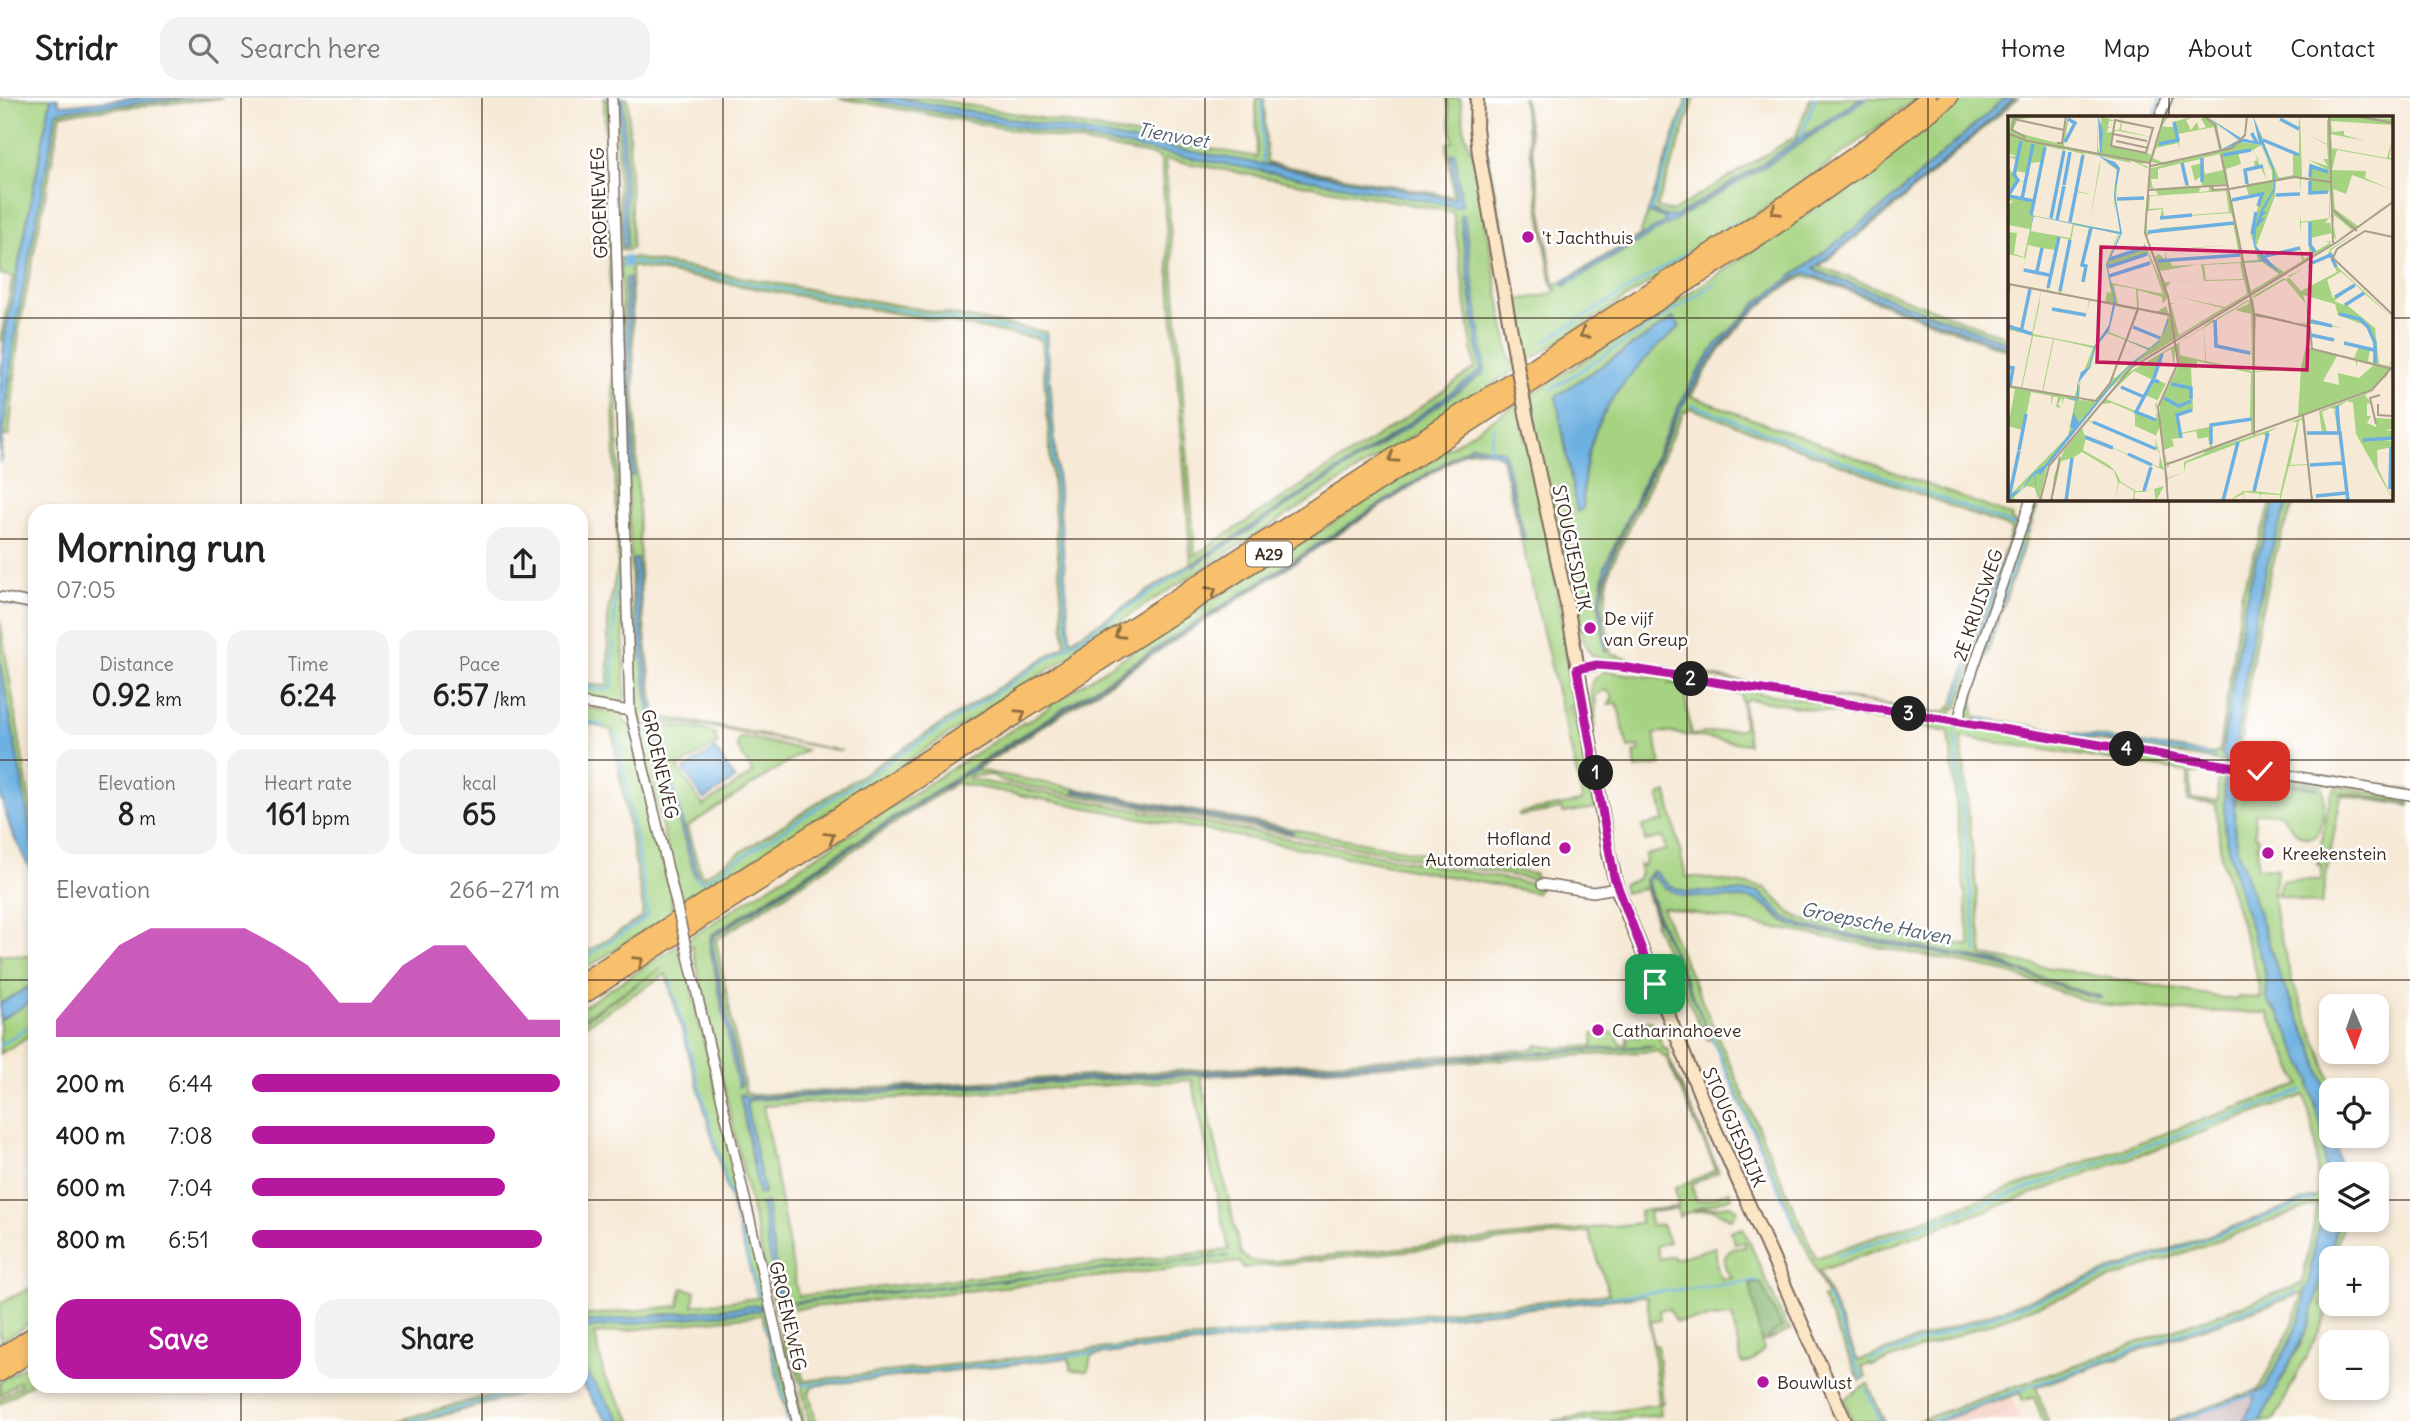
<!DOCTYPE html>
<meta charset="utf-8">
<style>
body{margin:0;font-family:Delius,sans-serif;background:#f2f2f2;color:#222;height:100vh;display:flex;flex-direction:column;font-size:26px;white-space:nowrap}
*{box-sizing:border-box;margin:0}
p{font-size:23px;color:#767676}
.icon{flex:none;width:38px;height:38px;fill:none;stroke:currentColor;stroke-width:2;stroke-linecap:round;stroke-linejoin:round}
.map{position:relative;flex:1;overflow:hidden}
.side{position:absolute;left:28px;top:406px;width:560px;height:889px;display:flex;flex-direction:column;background:#fff;border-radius:21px;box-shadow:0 4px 10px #0003}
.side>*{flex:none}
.needle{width:46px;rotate:178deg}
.tools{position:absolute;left:2319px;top:896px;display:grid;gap:14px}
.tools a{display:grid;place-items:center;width:70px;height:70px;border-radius:14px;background:#fff;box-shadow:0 4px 10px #0003;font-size:35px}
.pin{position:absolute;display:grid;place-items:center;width:60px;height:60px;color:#fff;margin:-30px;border-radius:14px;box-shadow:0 4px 10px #0006}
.km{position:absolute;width:35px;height:35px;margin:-18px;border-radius:50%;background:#222;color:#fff;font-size:19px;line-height:35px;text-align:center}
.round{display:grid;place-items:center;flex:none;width:74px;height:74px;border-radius:21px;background:#f2f2f2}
.overview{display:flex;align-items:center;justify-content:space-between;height:119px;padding:0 28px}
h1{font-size:38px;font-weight:800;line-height:52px}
.stats{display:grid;grid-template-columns:repeat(3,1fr);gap:10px;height:119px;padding:7px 28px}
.stats div{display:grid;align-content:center;border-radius:18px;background:#f2f2f2;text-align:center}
.stats b{font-size:30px;font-weight:800}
.stats small{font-size:19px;font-weight:400}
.stats p{font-size:19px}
.chart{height:196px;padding:14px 28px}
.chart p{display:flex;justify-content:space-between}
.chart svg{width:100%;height:126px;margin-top:7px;fill:#b5179e;opacity:.7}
.cta{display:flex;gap:14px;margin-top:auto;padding:14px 28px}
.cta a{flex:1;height:80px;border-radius:21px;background:#b5179e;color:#fff;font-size:28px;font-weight:800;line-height:80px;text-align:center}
.cta a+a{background:#f2f2f2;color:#222}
ul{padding:0 28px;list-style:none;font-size:23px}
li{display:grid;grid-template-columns:112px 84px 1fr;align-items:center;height:52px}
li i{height:18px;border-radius:9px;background:#b5179e}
header{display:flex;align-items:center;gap:42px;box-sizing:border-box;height:98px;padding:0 35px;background:#fff;border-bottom:2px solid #e0e0e0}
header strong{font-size:33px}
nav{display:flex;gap:38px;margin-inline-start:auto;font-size:24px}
.search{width:490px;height:63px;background:#f2f2f2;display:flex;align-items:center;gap:18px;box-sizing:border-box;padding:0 24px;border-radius:21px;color:#767676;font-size:26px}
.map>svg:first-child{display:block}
.built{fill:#f7d1c8}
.industrial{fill:#d2bfc0}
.green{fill:#a5d381;stroke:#707e50;stroke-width:2;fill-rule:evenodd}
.forest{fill:#84b56f;stroke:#607046;stroke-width:2}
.water{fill:#6cb0e1;stroke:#546d80;stroke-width:2}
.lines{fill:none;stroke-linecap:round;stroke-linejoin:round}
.stream{stroke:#6cb0e1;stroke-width:2.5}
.canal{stroke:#6cb0e1;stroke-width:8}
.street-casing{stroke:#7c6d5e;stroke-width:12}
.secondary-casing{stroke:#7c6d5e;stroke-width:16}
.highway-casing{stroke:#7c6d5e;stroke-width:19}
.street{stroke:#fff;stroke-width:9}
.secondary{stroke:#fce5c4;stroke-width:12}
.highway{stroke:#f8bf6c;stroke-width:16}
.street-bridge-casing{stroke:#7c6d5e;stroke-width:12;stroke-linecap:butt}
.secondary-bridge-casing{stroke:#7c6d5e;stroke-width:16;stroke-linecap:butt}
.street-bridge{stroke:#fff;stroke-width:9}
.secondary-bridge{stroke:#fce5c4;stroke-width:12}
.oneway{stroke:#906d41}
.route-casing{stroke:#fff;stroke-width:14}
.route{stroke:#b5179e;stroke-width:9}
.grid{fill:none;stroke:#3b2a1e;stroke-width:2;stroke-opacity:0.55}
.poi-dot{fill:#b5179e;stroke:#fff;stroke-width:2.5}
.labels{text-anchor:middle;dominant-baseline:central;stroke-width:5;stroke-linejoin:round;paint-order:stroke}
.shield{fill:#fff;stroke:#766a62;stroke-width:2}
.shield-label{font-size:16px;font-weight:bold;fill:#3b2a1e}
.street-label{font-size:18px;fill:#3b2a1e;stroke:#fff}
.poi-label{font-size:18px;fill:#3b2a1e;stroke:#fff;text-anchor:start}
.water-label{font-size:19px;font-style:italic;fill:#4f606c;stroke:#fff}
.inset-river{fill:none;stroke:#6cb0e1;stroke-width:3.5}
.inset-road{fill:none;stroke:#ab9d8c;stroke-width:2}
.view{fill:#c2185b;fill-opacity:0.15;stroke:#c2185b;stroke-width:3.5}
.inset-edge{fill:none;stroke:#3b2a1e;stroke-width:3.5}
</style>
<header>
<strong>Stridr</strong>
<div class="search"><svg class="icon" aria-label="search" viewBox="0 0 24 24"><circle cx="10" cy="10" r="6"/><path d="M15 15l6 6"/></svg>Search here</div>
<nav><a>Home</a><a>Map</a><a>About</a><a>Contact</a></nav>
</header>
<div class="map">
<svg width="2410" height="1323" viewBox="0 0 2410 1323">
<rect width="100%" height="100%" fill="#fff"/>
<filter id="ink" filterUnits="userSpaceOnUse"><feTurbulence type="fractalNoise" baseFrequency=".0143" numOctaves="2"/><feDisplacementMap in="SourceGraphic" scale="14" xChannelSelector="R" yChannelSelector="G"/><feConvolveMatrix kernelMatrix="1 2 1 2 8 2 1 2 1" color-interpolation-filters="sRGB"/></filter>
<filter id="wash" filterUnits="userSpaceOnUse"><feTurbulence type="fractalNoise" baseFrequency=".00686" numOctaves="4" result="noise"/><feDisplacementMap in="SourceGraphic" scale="28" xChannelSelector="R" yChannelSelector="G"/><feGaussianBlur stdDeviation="1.57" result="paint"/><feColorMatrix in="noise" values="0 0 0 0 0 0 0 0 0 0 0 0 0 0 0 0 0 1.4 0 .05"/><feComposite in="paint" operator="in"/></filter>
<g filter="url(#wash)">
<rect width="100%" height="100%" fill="#f6e9d5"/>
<path class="built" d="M2011,1297L2020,1323H1939Z"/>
<path class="industrial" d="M2252,1298L2256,1300L2243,1323H2178Z"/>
<g class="green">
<path d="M0,0H51L4,243L0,242L13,179L0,176Z"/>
<path d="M192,0H223L61,16L19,232L9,338H3L15,233L57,15L62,12Z"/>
<path d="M604,0H609L625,599C616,611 595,604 581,602V586L608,588V514L618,467Z"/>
<path d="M615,0H619L624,149L627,148L623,0H628L632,150L626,153L620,151Z"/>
<path d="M839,0H863L1459,108L1452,56L1456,99L1453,101L897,0H928L1257,59L1256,0H1264L1267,65L1451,98L1453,96L1447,45L1453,44L1447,0H1460L1465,35L1474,60L1511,266L1525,257L1521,251H1519L1482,41L1484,39L1517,202L1548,197L1558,191L1552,189L1522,0H1524L1554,186L1560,185L1640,137L1687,0H1695L1657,109L1672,114L1796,38L1810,0H1861L1760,67L1676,118L1668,119L1650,112L1649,115L1664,120L1666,124L1563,185L1565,187L1780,59L1867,0H1917L1799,88L1439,321L1131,516L1090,545L581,874V858L642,819L643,809L612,632L581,624V608L618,615L629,627L671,796V810L684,801L677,793L639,630L647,627L700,631L716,636L715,641L718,645L678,670L703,708L753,675L737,649L739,641L744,639L806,652L687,729L702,779L1065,547L1042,250L1040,241L631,168L641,500L655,618L722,629L842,653L706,628L644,623L636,620L620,160H634L1046,234L1070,540L1072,542L1191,465L1161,62L1156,58ZM1165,61L1453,114L1475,270L1404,321L1195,457ZM1463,117L1484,275L1392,340L1193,468L1192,466L1408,327L1481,273L1460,118ZM628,180L634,378H630L625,181Z"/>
<path d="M1962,0H2005L1886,107L1758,204L1717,246L1694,280L1678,310L1605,468L1599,510L1605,553H1607L1601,504L1609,466L1681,310L1706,267L1733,232L1762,204L1798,178L1804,175L1811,176L2009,250V253L1816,181L1803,179C1754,204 1717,251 1691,298L2012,418L2011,422L2018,428L1961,601L1956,612L1952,611L1951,618L1617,564C1591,558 1587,560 1581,531H1592V528L1581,530L1554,419L1521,319L1553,467L1570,579L1584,638L1571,607L1568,608L1586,652L1596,710L1563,715L1562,711L1519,718V715L1579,704L1582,703L1581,694L1502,361C1494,351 1475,350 1463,355L976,672L1535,776L1536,782L1004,684L992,677L969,678V681L1539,787L1537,795L956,685L716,842L746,995L752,997L1451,957L1536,951V947L1558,950L1593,948V936L1616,935L1620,946H1627V940L1639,939L1638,924L1652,923L1664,951L1667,950L1670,957L1668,958L1719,1074L1692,1086L1696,1103C1706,1104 1721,1096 1730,1093L1732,1099L1693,1112L1730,1107L1737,1111L1732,1121L1713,1111L1686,1115L1679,1119L1678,1111L1649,1114L1651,1127H1662L1669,1144L1656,1148L1659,1161L1673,1158L1675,1161L1715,1149C1718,1161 1714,1169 1722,1181L1733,1180C1718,1168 1723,1148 1745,1149V1144L1734,1145L1731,1133L1743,1130L1787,1229L1791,1232L1770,1241L1769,1237L1782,1229L1761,1185L1760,1239L1764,1252L1750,1265L1742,1266L1732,1218L1676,1224L1669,1211L1659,1212L1660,1222L1651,1224L1653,1247H1657L1663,1305L1660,1306L1661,1317L1605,1323H1552L1659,1306L1647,1200L1641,1198L1103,1256L1091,1258L1088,1273L1071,1272L1069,1260L812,1288L809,1295L816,1323H809L802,1291L804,1286L799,1283L786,1223L781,1224L804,1323H800L777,1222L788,1217L804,1283L1609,1196L1589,1134L1243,1170L1240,1164L794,1211L792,1203L788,1204L785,1212L775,1214L692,847L679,855L685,863L794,1323H788L762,1217L595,1236L604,1278L632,1323H621L581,1267V1231L761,1211L760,1207L581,1225V1218L679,1208L682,1190L695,1193L693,1207L758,1200L666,876L581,930V924L662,870L581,921V910L1024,624L1025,625L1050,609V607L1121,561L1717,177L1844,90ZM1674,220L1680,229C1618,281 1582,325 1583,410L1556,298ZM1690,310L2012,431L1953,606C1948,614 1942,614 1933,614L1661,570L1611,556C1605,522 1602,503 1611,469L1684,313L1687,314ZM1472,347L1504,353L1525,441H1523L1502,357L1476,350L1468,351L979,667L971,675H967L716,836L712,840V846L741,987L738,988L710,849L711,837ZM1654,948L1367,967L750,1002L746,1005L764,1095L759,1096L740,997L744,1000ZM1658,953L1667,961L1716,1072L1675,1090L1678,1109L1639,1113L1640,1125L1266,1164C1254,1164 1246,1164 1240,1153L1201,980L1203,978ZM1192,982L1229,1152L798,1198L763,1008Z"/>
<path d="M2014,0H2018L1886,116L1819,168L2009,240V245L1815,172L1816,167L1906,97Z"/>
<path d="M2032,401H2040L1976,587L1972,603L1975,619L2211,657L2219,654L2242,494L2272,402L2277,401C2245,489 2231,570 2225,664L1966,621C1958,602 2022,432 2032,401Z"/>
<path d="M2290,401H2296C2259,485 2251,573 2238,663L2410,692V694L2233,665L2258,495L2278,430Z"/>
<path d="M0,523L35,735V757L0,562Z"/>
<path d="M1604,573L1689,584V587L1667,585L1689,588L1688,591H1684L1691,637L1741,631L1744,628L1741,597L1730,593L1697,587L1699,585L2203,667L2204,671L2192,669L2204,672L2202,675H2191V702L2217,703L2219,671L2224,672V718L2227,745L2241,800L2265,873L2267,898L2271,909L2280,917L2311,983L2310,989C2320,1006 2335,1084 2322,1098L2326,1104L2315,1144L2308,1188L2304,1191C2313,1210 2273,1273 2263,1292L2178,1323H2168L2258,1292L2292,1228L2303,1195L2036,1289L2048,1323H2043L2034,1299L2023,1303L2020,1295L1939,1323H1918L2302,1186L2318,1106L1872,1268L1870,1266L1862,1269L1866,1279L1860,1283L1822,1200L1827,1197L1713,941L1708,942C1688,907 1672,865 1654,826L1656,823L1645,790L1624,795L1622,786L1637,782L1641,776L1639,766L1644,768V764L1646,763L1645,757L1666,752L1662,739L1645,743L1642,728L1664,723L1659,697L1667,695L1686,779H1699L1766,790L1790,815L1804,822L1970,848L1949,634L1750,601L1743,603L1748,646L1664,634L1654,636L1661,667L1636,671L1634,654H1639V649L1628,650L1617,605L1609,606L1613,599L1608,593H1603L1596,597L1595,630L1592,618L1591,587L1593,582ZM1961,639L2188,674V703L2216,706L2221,759L2256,874L2261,900L2238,899L2236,902L1983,858ZM1654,773L1668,787L1686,794H1759L1785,819L1800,827L1997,864L2100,900L2076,894L1996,866L1802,831C1796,828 1787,827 1782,823C1773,816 1768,806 1757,802C1717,788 1688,816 1654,778H1651L1648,782L1649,790L1661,826L1709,935L1659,825L1646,790L1645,785L1650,774ZM1662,809L1974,867L2003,873L2080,901L2102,906L2178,913L2268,915L2300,987L1816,1160L1671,833ZM2305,997L2316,1045L2318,1098L1858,1263L1819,1173Z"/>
<path d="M2236,672L2322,686C2326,702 2325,725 2315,739C2298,743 2290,727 2281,715H2255V737L2258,739L2257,770L2278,771L2273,796L2277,827L2292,883L2321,955L2333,992H2331V1012L2313,950L2281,882L2237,751L2234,729L2235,681L2237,678L2319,690L2235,676L2232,673Z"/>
<path d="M2337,688L2410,700V704L2336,694L2410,706V708L2341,697L2321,807L2277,797L2282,782H2321L2322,767H2317L2331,696Z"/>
<path d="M0,856L35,859V885L0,906Z"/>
<path d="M35,901V934L0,956V922Z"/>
<path d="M2337,1122H2344L2333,1160H2331L2321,1207L2329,1208L2324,1223L2274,1323H2260L2301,1245L2335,1136Z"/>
<path d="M35,1188V1222L0,1244V1205Z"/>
<path d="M35,1261V1283L0,1306V1301L21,1287L19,1284L0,1297V1284Z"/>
<path d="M1867,1286H1868L1884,1323H1853L1844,1302Z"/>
<path d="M524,1288H550L422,1323H396Z"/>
</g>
<path class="forest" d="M1761,1185L1782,1231L1769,1237L1770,1241L1761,1244L1750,1186Z"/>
<g class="water">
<path d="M51,0H58L59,6L62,7L135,0H192L62,12L57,15L15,233L0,366V290L4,243Z"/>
<path d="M619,0H623L627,148L623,149Z"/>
<path d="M863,0H897L1453,101L1456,99L1451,56L1455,55L1462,107L1459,109Z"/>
<path d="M1861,0H1867L1780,59L1565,188L1563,185L1665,124L1664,120L1649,115V112L1668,119L1676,118C1696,106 1794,51 1801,37L1805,38Z"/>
<path d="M2005,0H2014L1906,97L1814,170L1819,174L2009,245V250L1806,175C1795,178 1785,188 1775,195C1706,246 1678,315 1643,391C1628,423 1610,455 1603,490C1598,511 1604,532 1607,553L1605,554L1599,506L1605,468L1678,310L1694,280L1717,246L1758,204L1886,107Z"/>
<path d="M1460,117H1464L1485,270L1484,275L1392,340L1193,469L1192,467L1385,342L1481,273Z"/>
<path d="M629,180L634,378H630L625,181Z"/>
<path d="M1674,220L1680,229C1621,279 1580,328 1583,410L1577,414L1556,298Z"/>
<path d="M1472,347L1504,353L1525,441H1523L1502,357L1476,350L1468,351L979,667L971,675H967L713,839L712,846L741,987L738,989L710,849L711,838Z"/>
<path d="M2277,401H2290C2252,491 2246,578 2232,673L2235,676L2319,691L2237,678L2235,681L2234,729L2237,751L2281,882L2313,950L2330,1005L2331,1038H2336L2340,1076H2331V1122H2337L2336,1130L2308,1229L2260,1323H2243L2256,1300L2252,1297L2261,1293L2265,1289C2275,1270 2313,1209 2304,1191L2308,1188L2315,1144L2325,1109L2326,1102L2322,1097L2326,1092L2322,1030L2310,989L2311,983L2280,917L2268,905L2265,873L2241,800L2227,745L2224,718L2225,662L2222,657L2223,648L2245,505L2255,465Z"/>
<path d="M633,461H637L639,502L652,614L649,615L634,500Z"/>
<path d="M0,562L35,757V781L12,735L0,697Z"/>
<path d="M657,634L698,778L695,779L653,635Z"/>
<path d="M715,651L735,681L704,702L684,672Z"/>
<path d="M1075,692L1293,733V735L1074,694Z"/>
<path d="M1654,773L1668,787L1686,794H1759L1785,819L1800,827L1997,864L2072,892L2100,898V900L1996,866L1797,829C1779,824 1771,806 1753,801L1681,798L1664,789L1652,777L1648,782L1649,790L1661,826L1709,935L1659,825L1645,781Z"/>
<path d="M35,885V901L0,922V906Z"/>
<path d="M1654,948L1367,967L750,1002L746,1005L764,1095L759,1096L740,997L743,996L744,1000Z"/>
<path d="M766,1104L781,1199L785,1207L778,1210L762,1108L759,1107Z"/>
<path d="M1229,1158L795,1205V1204Z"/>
<path d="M760,1207L761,1212L581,1231V1225Z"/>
<path d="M581,1267L621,1323H607L581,1285Z"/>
</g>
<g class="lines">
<g class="stream">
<path d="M1262,0L1263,64"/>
<path d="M2154,19L2161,0"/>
<path d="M2167,19L2172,5"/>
<path d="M1801,40L1815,0"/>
<path d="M1650,114L1690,0"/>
<path d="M626,163L1044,238L1069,547"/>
<path d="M1545,243L1737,124"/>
<path d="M1552,291L1716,185"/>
<path d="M1693,307L2015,428"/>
<path d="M1489,351L1495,329"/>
<path d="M2025,436L2037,401"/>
<path d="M5,506L35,512"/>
<path d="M581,589L606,592L612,590L615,505L619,483"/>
<path d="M1955,605L2012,440"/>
<path d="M1969,608L1972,590L2021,447"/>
<path d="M1978,621L2214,659"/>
<path d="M581,622L604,628"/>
<path d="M1955,638L1977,854"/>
<path d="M2192,669L2204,671"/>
<path d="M696,779L700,783L706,782L1193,467"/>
<path d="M581,862L640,824L648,816L617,635"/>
<path d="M670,882L758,1198"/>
<path d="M1709,934L1797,1133"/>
<path d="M0,947L35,925"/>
<path d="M1837,1158L2302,993"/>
<path d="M1827,1198L1862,1280"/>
<path d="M766,1227L789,1323"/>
<path d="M1871,1262L2313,1102"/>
<path d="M801,1287L1758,1183"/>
<path d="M1866,1291L1881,1323"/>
<path d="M411,1323L523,1292"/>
<path d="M1933,1323L2296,1194"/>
<path d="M2175,1323L2255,1296"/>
</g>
<path class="canal" d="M626,161V166"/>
</g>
</g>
<g filter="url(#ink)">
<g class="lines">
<g class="street-casing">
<g id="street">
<path d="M612,0L630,613L674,796"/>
<path d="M2160,19L2167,0"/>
<path d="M0,499L35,506"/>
<path d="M1577,571L1600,567L1622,569L2410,697"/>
<path d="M581,605L630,613"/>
<path d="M1958,624L1965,595L2031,401"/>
<path d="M1542,786L1593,794L1617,790"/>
<path d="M689,862L797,1323"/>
</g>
</g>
<g class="secondary-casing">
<g id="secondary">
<path d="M1477,0L1476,29L1479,56L1515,256"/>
<path d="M1526,316L1568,512L1609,756L1617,790L1704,1006L1845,1323"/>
</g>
</g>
<g class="highway-casing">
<g id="highway">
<path d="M581,884L1788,104L1855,57L1928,0"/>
<path d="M581,899L1782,124L1865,65L1949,0"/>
<path d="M0,1259L35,1236"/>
<path d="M0,1275L35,1252"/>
</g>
</g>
<use href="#street" class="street"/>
<use href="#secondary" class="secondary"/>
<use href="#highway" class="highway"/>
<g class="street-bridge-casing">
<path id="street-bridge" d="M674,796L689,862"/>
</g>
<g class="secondary-bridge-casing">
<path id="secondary-bridge" d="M1515,256L1526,316"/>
</g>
<use href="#street-bridge" class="street-bridge"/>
<use href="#secondary-bridge" class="secondary-bridge"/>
</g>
<defs><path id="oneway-chevron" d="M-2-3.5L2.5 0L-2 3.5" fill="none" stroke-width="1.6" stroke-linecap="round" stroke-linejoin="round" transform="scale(1.75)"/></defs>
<g class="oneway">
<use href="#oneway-chevron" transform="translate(1775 113) rotate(147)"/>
<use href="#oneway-chevron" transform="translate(1584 236) rotate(147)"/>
<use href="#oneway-chevron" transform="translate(1393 360) rotate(147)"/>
<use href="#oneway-chevron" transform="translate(1212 493) rotate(-33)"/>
<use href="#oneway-chevron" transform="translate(1119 536) rotate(147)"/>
<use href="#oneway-chevron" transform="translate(1021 616) rotate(-33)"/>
<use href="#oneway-chevron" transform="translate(830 739) rotate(-32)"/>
<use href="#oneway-chevron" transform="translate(639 863) rotate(-33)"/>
</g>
</g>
<g class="lines" filter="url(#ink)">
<g class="route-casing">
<path id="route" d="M1655,886L1614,779L1577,571L1597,567L1622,569L2260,673"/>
</g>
<use href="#route" class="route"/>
</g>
<path class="grid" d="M241,0V413M482,0V413M723,0V1323M964,0V1323M1205,0V1323M1446,0V1323M1687,0V1323M1928,0V1323M2169,0V19M0,220H2009M2391,220H2410M2169,401V1323M0,441H35M581,441H2410M0,662H35M581,662H2410M0,882H35M581,882H2410M0,1102H35M581,1102H2331M2376,1102H2410M241,1288V1323M482,1288V1323"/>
<g class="poi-dot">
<circle cx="1528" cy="139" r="7"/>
<circle cx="1590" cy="530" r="7"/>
<circle cx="1565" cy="750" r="7"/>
<circle cx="2268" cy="755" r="7"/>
<circle cx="1598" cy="932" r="7"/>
<circle cx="1763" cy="1284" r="7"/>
</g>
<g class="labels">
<rect class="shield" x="1246" y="443.5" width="46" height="25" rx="5"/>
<g class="shield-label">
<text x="1269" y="456">A29</text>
</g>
<g class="street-label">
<text transform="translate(599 105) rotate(-92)">GROENEWEG</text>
<text transform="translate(1572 450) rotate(78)">STOUGJESDIJK</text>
<text transform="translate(1978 507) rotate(-71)">2E KRUISWEG</text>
<text transform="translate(660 666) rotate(77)">GROENEWEG</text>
<text transform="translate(1734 1029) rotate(66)">STOUGJESDIJK</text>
<text transform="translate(788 1218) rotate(77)">GROENEWEG</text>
</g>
<g class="poi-label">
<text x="1542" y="139">'t Jachthuis</text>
<text x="1604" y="520">De vijf<tspan x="1604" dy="21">van Greup</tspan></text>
<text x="1551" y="740" text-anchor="end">Hofland<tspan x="1551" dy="21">Automaterialen</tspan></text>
<text x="2282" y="755">Kreekenstein</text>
<text x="1612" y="932">Catharinahoeve</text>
<text x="1777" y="1284">Bouwlust</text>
</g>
<g class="water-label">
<text transform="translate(1173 37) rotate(10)">Tienvoet</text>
<text transform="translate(1876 825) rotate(11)">Groepsche Haven</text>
</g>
</g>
<g transform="translate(2008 18)">
<rect width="385" height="385" fill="#f6e9d5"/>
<path d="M3,0L21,3H6L9,5L5,13L10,17L53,28L60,0H61L56,30L89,37L90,0V32L92,38L93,0L107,5H101L100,11L104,12H100L99,17L111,14L113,7L107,5L113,6L114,0V6L145,12L114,7L113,14L143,21L138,36L143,39L142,46L132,48L139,50L141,53L120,43L124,47L76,37L68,75L83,78L68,76L62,106L81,110L91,50L93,45L81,110L112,116L107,96L106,82L107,67L109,58V54L98,46L107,49L109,52L110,55L107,96L112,116L104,134L123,129L106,134L102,142L137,131L136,126L160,180L155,188L154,181L130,174L131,192L148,196L158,190L165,210L161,180L162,187H168L163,188L171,219L215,192L167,180L217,191L239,178L236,164L163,166L158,172L137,118L140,79H150L147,73L179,70L174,47L150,53V63H143L145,73L141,72L143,52L156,49L143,46L156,0L160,1L154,10L158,11H167L165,6L187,0L178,4L183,14L189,6L191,13L198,11L193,3L198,0L232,26L254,29L266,64L245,0L255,23L291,38V14L265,0L290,13L292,0L294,61L301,62L303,49L320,54L301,44L320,50L315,43H320L319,29L301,19L319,28V4L311,0L321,5L322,0L385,3V9L323,5L324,16L336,15V19L357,25L323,18L324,32L379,42L385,21L381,41L385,44L329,34L324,54L358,55L357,62L385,74L344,59L338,78L325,73L327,93L350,110L385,84L352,110L328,124L321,71L322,101L317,107H322L324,117L303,122V127L308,135L322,127L318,125H322L323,129L131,245L97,277L39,351L31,385L27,372L19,370L6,381L8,385H1L0,382L15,373L22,362L13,372L0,379L14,314L0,310L7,273L0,272L5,252L0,251L5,252L2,270L13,272L24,219L1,214L0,212L13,216L21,172L3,169L0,186V167L12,169L17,142L0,138V116L9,117L6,138L16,141L22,113L0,109V90L5,85L0,84V52L6,58L9,44L0,41L9,40L2,38L0,31ZM209,9L230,24V25L213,34ZM206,11L211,34L156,47L145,42L148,32L170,27L172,33L170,18ZM106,14L142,21L137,36L103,29ZM255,25L285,37V59L271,62ZM253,29L264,55V64L259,65L245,34ZM38,30L56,34L42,103L24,99ZM57,33L63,35L48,104L43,102ZM244,34L251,44L246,45L247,52L237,54L239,69L221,72L218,53L233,48L230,36ZM63,35L75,38L61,106L49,104ZM212,38L215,54L197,58L194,42ZM193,43L194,47L183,50L187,65L193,60L194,70H201V75L191,76L193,70H181L175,47ZM34,46L26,85L15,83L20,47ZM255,51L259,65L240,68L237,55ZM8,55L19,57L17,65H12L17,66L14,82L1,79L10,63ZM288,62L292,63V77L267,79L268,65ZM293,63L301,64V77L321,76V102L293,106L292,100V117L293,107L301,106V140L296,143L292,131L253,140L248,131L267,80L292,78ZM219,68L222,73L238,70L241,80L223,84L220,74L205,75L204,69ZM218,75L221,96L156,101L155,92L141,93L142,80ZM253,79L243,119L250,144L236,145L224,85ZM154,93L152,102L223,97L226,106L139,116V105L151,104L139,105V95ZM326,99L344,114L328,124L326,121ZM25,100L65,107L62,122L23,115ZM225,107L231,139L159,144L158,135L229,128L158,134L157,143L151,138L146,141L139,120L152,112ZM66,109L81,112L73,150L78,151L75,166L78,150L74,149L83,112L110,118L98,148L103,177L99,176L97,186L53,177ZM51,121L62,124L51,177L40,174ZM20,129L33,132L28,156L15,153ZM34,132L48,134L43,159L29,156ZM292,132L294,145L276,156L255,141ZM140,138L143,146L101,159L100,151ZM232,139L233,146L164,150L162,145ZM254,146L271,158L243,175L236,147ZM144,147L155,178L104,167L101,161ZM232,147L235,163L198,164L196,149ZM193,148L196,165L157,166L152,155ZM15,154L42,159L39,174L12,169ZM106,169L128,173L129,192L110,188ZM22,173L33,175L24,218L13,216ZM33,175L81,184L79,196L82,184L105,189L101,210L86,230L25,218L31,190L78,199L31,190ZM107,190L128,194L118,223L101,216ZM131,194L160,200L153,221L125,210ZM124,210L152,222V223L141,232L120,224ZM99,217L117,224L101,268L86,285L71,284L73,260L82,252L88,231ZM25,220L45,223L34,276L14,272ZM46,223L85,232L66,281L35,276ZM119,225L140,234L107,262L105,261ZM23,276L43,280V289L45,281H50L48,291L53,292L50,288L54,281V288L56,282L67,285L60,320L3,378ZM349,116L323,134V145L385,202L357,178L339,189L367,212L371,248L381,250L385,240L379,260L362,274L203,334L270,311L261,316L246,375L272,378L289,306H283L306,297L296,301L298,317H314L311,295L367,274L357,279L363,287L359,288V300H363L359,307L368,311V302L385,303V313L376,314L385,315V321L367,323L385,325V331L369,334L370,352L385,384L348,318L345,287L339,285L330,291L340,385L338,377L305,380L303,385L299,349L281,350L272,385V379L253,378L252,385V378L236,376L235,385V378L221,385L235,375H246L259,321L255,318L230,327L216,385L229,328L178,347L176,356L160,363V385L158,361V352L159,350H163L158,352L160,362L176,356V346L197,337L193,330L196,334L202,331L200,321L190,323L188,315L173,318V322L164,323L166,330L156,334L159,346L176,344L158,347L152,311L147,321L156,354L78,321L75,334L101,349L107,355L113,366L128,375H135L144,351L136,376L156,370L148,385L146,373L138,376H127L126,382L140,385H125L126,375L111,366L107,385L110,366L106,355L74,336L65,342L58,385L64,342L53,345L44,385L46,360L56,334L118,258L320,138L322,133ZM322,140L329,156L293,175L280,160ZM333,156L347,168L325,182L319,164ZM276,162L298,188L300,209L247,197L245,180ZM348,169L356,177L336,189L326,185ZM295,179L327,188L330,199L359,210L366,221V247L360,245L362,233L351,230L346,242L304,232L303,219L335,226L303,218V232H298L299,224L293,252L246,255L248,201L334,212L303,204ZM240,184L241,188L227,194L243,198L244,237L209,229L208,203ZM206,203L208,230L244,238V255L198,245L196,210ZM196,211L197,245L172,239L171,226ZM167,231L170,251L152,288V308L147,289L166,252ZM163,233L166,252L158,268L146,262L156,237ZM329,240L348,244V251L350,244L367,248L351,262L330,257L331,269L315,265ZM189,245L243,257L242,302L173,317L170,300L185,294L183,252H189ZM293,253L290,300L247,316L246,256ZM126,255L145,264L136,281L110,270ZM110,270L135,281L128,295L98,283ZM137,279L149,284L148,304L128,296ZM104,287L127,297V310L147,319L148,333L80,304L93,288ZM322,292L328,293L329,296L326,294L330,316H319L314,296ZM243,303V317L204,331V310ZM294,303L299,348L282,349L291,305ZM80,305L152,335L151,351L77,320L74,312ZM332,317L335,346L300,349L298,318ZM335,347L339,376L304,380L301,349Z" fill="#a5d381" fill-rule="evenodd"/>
<path d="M90,0L95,15L93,41L107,46L112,52L107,78L114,117L99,150L107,182V190L104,203L100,216L87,232L82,252L70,267L71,279L66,297L71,307L111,259L124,246L141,234L119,224L142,233L153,222L160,201V207L153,222L150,227L116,255L33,358L27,357L29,385L26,358L18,369L0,385V379L14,372L25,357L37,349L65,313L62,310L69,285L58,282L69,283V269L73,256L81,251L86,231L101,209L106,183L98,149L112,118L26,100L22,115L25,100L0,95L112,116L106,80L109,53L92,41ZM198,0L233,22L246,25L242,18L245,16L251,27L245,0L266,52L267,63V74L256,93L263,84L255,95L259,96L252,102H257L248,112L247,129L273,158L255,145L236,146L254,144L246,130L245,117L253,94L266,72L265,54L254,29L235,26L212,34L231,24Z" fill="#6cb0e1"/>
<path class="inset-river" d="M272,3L291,13M255,24L291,39M57,26L67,7L60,3M151,28L170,24L166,6M215,39L243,34M194,42V66M174,47L179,69M302,61L303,50L320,56M302,65V77L320,76M239,68L237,54L255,50M56,69L62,36M268,79L292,78M0,80L10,64L6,59L13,25M1,80L26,85L23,99M14,83L25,28M109,83L136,82M224,84L254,78L250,90M26,85L37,31M43,102L56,35M152,102L184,99M49,104L56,70M62,106L75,39M302,106V129L307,136M140,116L226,107M244,118L248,96M257,140L292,132M102,143L138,131M150,145L232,139M304,147L323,139L328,151M100,151L139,138M16,154L41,159M29,155L34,132M101,160L142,147M75,166L78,150L74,149L83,112M40,172L51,121M52,175L62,124M327,181L347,169M337,189L356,177M44,193L78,199M331,198L352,203L360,211L367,227V247M207,204L208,230L242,237M303,205L324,210M0,210L24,218M125,211L152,222M13,216L22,173M303,219L326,224M336,227L366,234M0,251L5,252L2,270M146,262L154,238M163,268L183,272V283M113,271L136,281M156,282L171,290L183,285M329,290L331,316M148,304L128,296L145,264L151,266M85,306L148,333M299,317H332L340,385M77,321L105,332M173,322L169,299L184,294M355,324L385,322M203,328V309L244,303M11,334L18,298M120,338L144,349M302,349L334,347M382,373L383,331M136,375L143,351M246,375L260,317M2,377L11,335M308,380L338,377M58,385L64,342M215,385L230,326"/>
<path class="inset-road" d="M196,0L207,9L213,34M321,0L325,127M348,0L385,7M107,4L145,12L138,37L103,30ZM1,18L20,25L142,47V51M105,18L139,25M18,21L4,14L6,3L56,14M108,25L140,32M49,27H54L58,0M213,38L246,198V319M142,47L156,0M143,50L224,32L237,19L239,0M142,51L137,117L160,180L170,247L150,291L157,349M204,70L205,74L222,73L286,61L322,66M140,74L219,69M325,94L349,115M385,121L357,115L329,133L325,142L385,199M0,168L163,199M246,198L302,211L304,233L384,253M0,270L88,285L102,267L130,193M370,288V299L385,300M295,299L304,385M368,308L362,282L372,279M32,385L41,350L123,252L329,126L385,86M43,385L52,341M160,385L157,349L364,274L385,250"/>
<path class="view" d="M93,131L303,138L299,254L89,246Z"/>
<rect width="385" height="385" class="inset-edge"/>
</g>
</svg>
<div class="tools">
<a><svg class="needle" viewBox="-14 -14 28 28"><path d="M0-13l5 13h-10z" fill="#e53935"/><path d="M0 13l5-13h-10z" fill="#767676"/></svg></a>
<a><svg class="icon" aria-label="locate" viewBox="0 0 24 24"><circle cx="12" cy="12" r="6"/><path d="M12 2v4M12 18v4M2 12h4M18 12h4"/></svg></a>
<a><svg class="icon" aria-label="layers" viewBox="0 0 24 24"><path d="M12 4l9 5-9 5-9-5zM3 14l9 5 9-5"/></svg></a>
<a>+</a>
<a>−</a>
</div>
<div class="pin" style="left:1655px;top:886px;background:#1e9e55"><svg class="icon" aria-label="arrive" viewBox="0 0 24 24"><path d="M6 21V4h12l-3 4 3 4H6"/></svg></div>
<div class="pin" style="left:2260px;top:673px;background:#d93025"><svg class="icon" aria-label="check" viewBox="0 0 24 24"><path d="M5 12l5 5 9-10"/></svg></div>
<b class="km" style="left:1596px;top:675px">1</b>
<b class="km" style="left:1691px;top:581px">2</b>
<b class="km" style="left:1909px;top:616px">3</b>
<b class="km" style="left:2127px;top:651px">4</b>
<section class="side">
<div class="overview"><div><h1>Morning run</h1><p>07:05</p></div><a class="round"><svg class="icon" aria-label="share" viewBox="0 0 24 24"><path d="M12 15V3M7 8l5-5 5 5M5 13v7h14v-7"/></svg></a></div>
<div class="stats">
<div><p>Distance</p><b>0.92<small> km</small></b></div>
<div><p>Time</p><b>6:24</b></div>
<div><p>Pace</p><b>6:57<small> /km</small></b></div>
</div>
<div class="stats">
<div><p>Elevation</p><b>8<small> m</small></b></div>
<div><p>Heart rate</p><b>161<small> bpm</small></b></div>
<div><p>kcal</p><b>65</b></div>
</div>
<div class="chart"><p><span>Elevation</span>266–271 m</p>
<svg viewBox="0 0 160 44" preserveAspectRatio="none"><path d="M0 44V38L10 25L20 12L30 6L40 6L50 6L60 6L70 12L80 19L90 32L100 32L110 19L120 12L130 12L140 25L150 38L160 38V44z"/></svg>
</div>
<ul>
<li><b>200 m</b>6:44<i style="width:100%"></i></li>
<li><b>400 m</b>7:08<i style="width:79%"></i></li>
<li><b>600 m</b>7:04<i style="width:82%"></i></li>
<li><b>800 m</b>6:51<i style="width:94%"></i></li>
</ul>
<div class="cta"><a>Save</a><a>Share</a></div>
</section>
</div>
